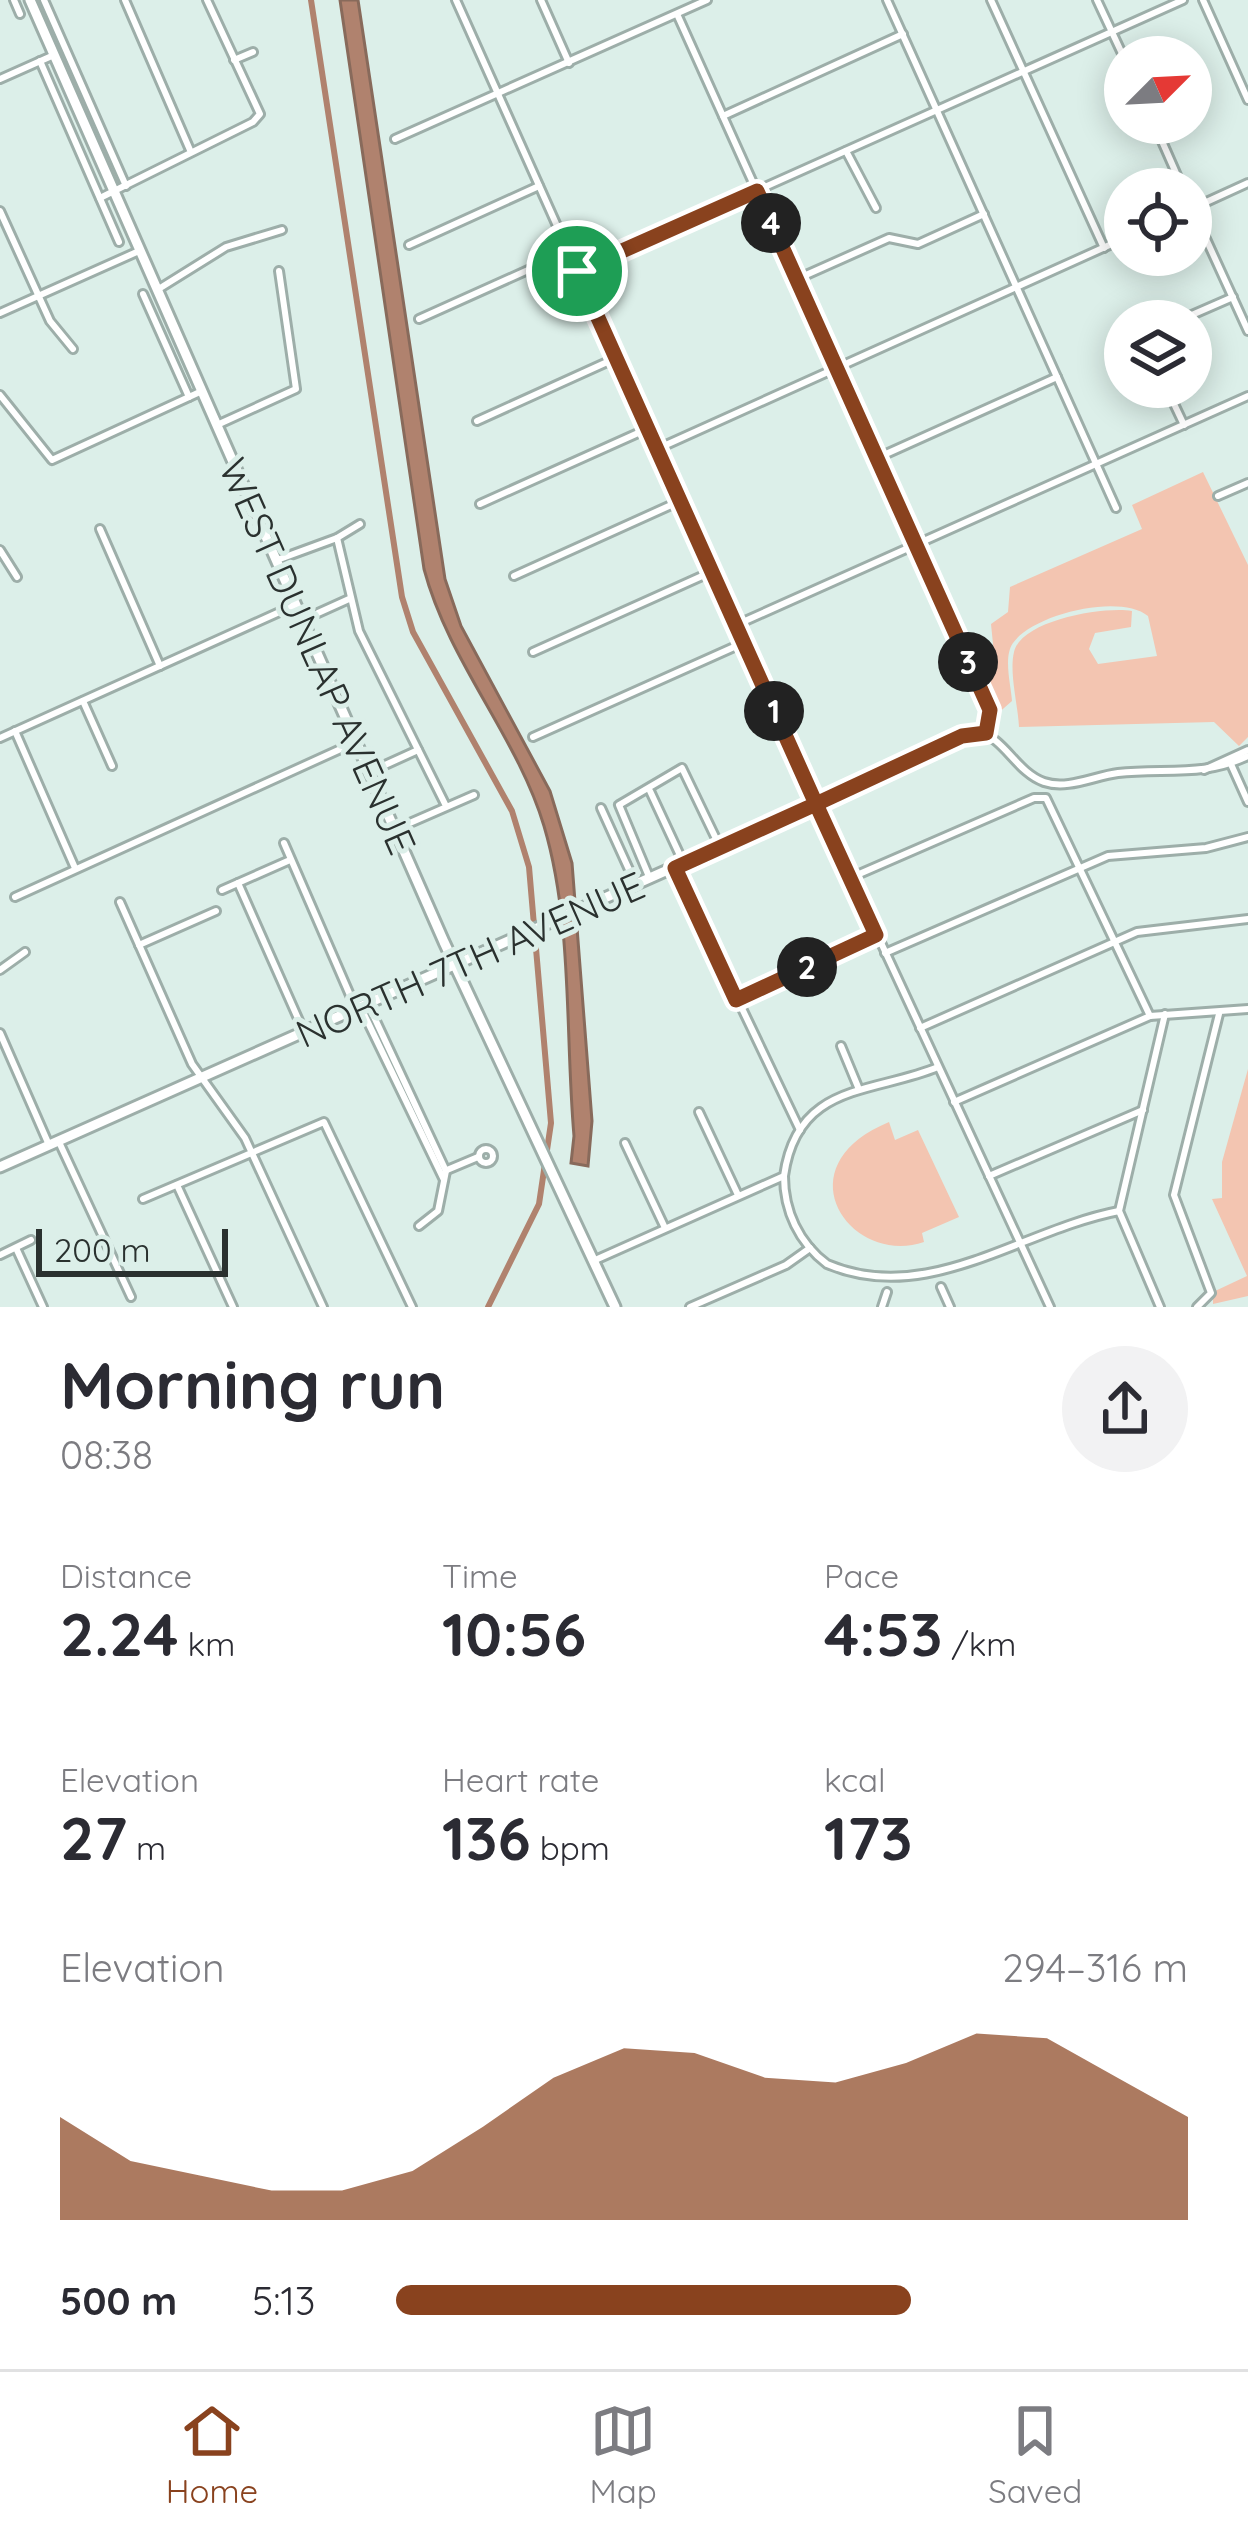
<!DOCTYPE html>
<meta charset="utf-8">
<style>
body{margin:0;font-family:Quicksand,sans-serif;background:#f2f2f3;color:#2b2b33;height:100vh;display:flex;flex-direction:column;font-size:45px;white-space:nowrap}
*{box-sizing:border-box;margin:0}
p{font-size:39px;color:#7c7c81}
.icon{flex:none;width:66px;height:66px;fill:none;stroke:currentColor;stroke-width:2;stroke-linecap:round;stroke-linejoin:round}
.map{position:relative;height:1307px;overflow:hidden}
.side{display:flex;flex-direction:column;background:#fff;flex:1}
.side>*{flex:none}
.needle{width:78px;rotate:66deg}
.buttons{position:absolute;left:1104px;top:36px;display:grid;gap:24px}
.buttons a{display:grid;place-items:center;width:108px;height:108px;border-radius:50%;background:#fff;box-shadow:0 6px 30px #0003;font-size:60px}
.scale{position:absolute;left:36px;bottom:30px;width:192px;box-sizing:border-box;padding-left:12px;border:6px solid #2a312f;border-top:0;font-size:33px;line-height:42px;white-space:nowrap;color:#2a312f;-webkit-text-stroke:9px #dcefe9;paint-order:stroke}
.pin{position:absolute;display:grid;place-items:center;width:102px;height:102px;color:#fff;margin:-51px;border:6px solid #fff;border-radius:50%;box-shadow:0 3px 12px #0007}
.km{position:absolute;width:60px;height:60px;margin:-30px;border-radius:50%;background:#222;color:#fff;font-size:33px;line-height:60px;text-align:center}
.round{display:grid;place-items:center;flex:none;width:126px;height:126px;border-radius:63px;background:#f2f2f3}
.summary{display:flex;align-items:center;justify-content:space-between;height:204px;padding:0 60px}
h1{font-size:66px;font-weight:700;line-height:90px}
.metrics{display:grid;grid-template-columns:repeat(3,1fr);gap:18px;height:204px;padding:12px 60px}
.metrics div{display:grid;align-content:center}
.metrics b{font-size:60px;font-weight:700}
.metrics small{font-size:33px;font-weight:400}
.metrics p{font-size:33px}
.chart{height:336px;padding:24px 60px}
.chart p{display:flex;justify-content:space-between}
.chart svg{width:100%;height:216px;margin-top:12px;fill:#89421e;opacity:.7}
ul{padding:0 60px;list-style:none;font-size:39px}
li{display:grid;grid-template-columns:192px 144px 1fr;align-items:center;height:90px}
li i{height:30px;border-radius:15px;background:#89421e}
.dock{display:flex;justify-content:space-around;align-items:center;height:168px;border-top:3px solid #e1e1e2;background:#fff;font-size:33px;color:#7c7c81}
.dock a{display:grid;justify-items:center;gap:6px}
.dock .selected{color:#89421e}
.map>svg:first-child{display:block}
.grass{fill:#f3c5b1}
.water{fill:#b0826e;stroke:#886a5b;stroke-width:3}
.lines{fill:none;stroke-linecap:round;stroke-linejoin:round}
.canal{stroke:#b0826e;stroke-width:6}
.minor-casing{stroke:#9daea9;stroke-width:12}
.major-casing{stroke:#9daea9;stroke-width:15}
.minor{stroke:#fff;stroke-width:6}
.major{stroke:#fff;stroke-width:9}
.route-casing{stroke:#fff;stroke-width:24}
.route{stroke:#89421e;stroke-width:15}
.labels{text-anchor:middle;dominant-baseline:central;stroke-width:10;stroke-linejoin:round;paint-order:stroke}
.street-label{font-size:39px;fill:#2a312f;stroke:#dcefe9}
</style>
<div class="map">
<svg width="1248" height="1307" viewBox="0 0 1248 1307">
<rect width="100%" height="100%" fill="#dcefe9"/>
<g class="grass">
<path d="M1203,472L1248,565V737L1239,746L1214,722L1019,727C1018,705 1009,673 1014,652C1021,620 1105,606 1132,611L1131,627L1095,633L1089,649L1098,664L1157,656L1148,616C1120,593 1033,614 1013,643C1003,657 1011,685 1012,701L996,715L973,664L994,654L991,624L1008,612L1010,587L1142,529L1132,505Z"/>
<path d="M1248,1069V1296L1213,1304V1292L1247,1276L1212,1199L1222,1198V1162Z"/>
<path d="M889,1122L895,1140L918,1130L959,1217L922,1233L924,1242C851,1267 780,1167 889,1122Z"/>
</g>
<path class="water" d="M340,0H358L445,579L461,626L550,791L572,863L592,1121L588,1166L571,1163L574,1136C565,1034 573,924 544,826C517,736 449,663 424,569Z"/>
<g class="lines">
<path class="canal" d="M311,0L402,597L413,632L512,811L529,867L551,1123L539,1204L488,1307"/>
<g class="minor-casing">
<g id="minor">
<path d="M14,0L20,14"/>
<path d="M44,0L126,186"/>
<path d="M125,0L190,150"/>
<path d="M456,0L787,740L1050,1307"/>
<path d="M541,0L569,63"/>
<path d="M887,0L1116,508"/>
<path d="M991,0L1104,248"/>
<path d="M1097,0L1125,60"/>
<path d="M1203,0L1248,100"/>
<path d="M677,14L993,716L985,733"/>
<path d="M234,60L253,52"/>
<path d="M40,61L119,242"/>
<path d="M0,79L54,55"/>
<path d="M723,116L903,34"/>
<path d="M1154,123L1183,189"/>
<path d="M395,139L707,0"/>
<path d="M846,151L876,208"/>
<path d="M100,198L253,122L260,114L207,0"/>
<path d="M1191,206L1248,331"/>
<path d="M1191,209L1248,183"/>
<path d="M0,211L50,321L73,349"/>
<path d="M409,245L539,186"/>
<path d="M577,271L1183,0"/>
<path d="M797,279L889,238L918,244L984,214"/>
<path d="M157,290L226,247L282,230"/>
<path d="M143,294L189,397"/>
<path d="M0,313L139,251"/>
<path d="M419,319L568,252"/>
<path d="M1178,321L1233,297"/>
<path d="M1166,387L1184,425"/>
<path d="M0,395L52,460L202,391"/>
<path d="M477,421L616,358"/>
<path d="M217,425L296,389L279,271"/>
<path d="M657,449L1125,238"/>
<path d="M877,458L1057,377"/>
<path d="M1218,496L1248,483"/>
<path d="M480,504L647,429"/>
<path d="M100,529L160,666"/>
<path d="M337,538L359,631L445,804"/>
<path d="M0,550L17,577"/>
<path d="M277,560L337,538L360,524"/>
<path d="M514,576L680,501"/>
<path d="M318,613L349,599"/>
<path d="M736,625L1248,396"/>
<path d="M533,652L711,572"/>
<path d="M83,701L112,766"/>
<path d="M15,731L75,868"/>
<path d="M533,737L743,643"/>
<path d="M0,738L295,605"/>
<path d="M1230,762L1248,802"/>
<path d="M385,765L418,750"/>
<path d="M1204,770L1248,750"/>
<path d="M650,791L684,864"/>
<path d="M817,804L977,731C1005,738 1016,772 1044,782C1068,790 1094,776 1118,773C1165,768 1204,777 1248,756"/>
<path d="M601,808L636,885"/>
<path d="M396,829L474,795"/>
<path d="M284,843L356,1009"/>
<path d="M675,868L800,1130"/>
<path d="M850,878L1034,798H1046L1150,1016"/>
<path d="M650,879L619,805L682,768L720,847"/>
<path d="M238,883L304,1032"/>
<path d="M222,890L290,860"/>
<path d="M15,897L356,742"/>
<path d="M120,902L192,1064L245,1138L323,1307"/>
<path d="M139,945L216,911"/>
<path d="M885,953L1108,856L1206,848L1248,837"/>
<path d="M0,970L25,952"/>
<path d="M736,1000L876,935"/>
<path d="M368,1004L446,1171L438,1211L419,1226"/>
<path d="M361,1008L444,1180"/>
<path d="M920,1028L1137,932L1248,919"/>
<path d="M0,1033L49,1145"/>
<path d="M841,1046L858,1087"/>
<path d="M954,1102L1150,1016L1248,1009"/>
<path d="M699,1112L738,1195"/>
<path d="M59,1142L131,1297"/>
<path d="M625,1143L665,1228"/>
<circle cx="486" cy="1156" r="7"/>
<path d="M447,1170L478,1157"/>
<path d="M784,1176C784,1211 799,1243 827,1264C928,1307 1020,1230 1119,1211"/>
<path d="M989,1176L1143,1110"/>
<path d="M177,1185L233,1307"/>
<path d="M143,1199L324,1122L412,1307"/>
<path d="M16,1248L43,1307"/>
<path d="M0,1255L31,1240"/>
<path d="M593,1261L784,1176C797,1082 873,1094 938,1067"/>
<path d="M941,1287L950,1307"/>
<path d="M690,1307L786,1265L810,1248"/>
<path d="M882,1307L887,1292"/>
<path d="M1160,1307L1119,1211L1165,1014"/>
<path d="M1197,1307L1211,1293L1174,1195L1219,1014"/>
</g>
</g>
<g class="major-casing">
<g id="major">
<path d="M30,0L444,942L615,1307"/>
<path d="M0,1167L816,804"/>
</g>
</g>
<use href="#minor" class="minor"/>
<use href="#major" class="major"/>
</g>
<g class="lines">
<g class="route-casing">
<path id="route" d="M577,271L816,804L675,868L736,1000L876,935L816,804L962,736L986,733L990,710L757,191L577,271"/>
</g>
<use href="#route" class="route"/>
</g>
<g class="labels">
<g class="street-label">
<text transform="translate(318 656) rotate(66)">WEST DUNLAP AVENUE</text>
<text transform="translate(470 959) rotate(-24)">NORTH 7TH AVENUE</text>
</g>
</g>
</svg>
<div class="buttons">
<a><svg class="needle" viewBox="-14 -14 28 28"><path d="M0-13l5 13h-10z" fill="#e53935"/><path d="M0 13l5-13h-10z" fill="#7c7c81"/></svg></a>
<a><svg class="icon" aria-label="locate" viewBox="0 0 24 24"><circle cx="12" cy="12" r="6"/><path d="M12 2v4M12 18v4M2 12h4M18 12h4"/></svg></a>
<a><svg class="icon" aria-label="layers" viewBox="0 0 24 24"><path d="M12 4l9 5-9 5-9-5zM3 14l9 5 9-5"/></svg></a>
</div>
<div class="scale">200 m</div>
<div class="pin" style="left:577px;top:271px;background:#1e9e55"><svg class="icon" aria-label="arrive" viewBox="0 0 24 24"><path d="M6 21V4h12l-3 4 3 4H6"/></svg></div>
<b class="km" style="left:774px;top:711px">1</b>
<b class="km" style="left:807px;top:967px">2</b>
<b class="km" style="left:968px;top:662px">3</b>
<b class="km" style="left:771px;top:223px">4</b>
</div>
<section class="side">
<div class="summary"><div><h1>Morning run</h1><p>08:38</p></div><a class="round"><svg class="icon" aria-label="share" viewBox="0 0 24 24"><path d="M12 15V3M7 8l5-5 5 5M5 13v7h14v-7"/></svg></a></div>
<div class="metrics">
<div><p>Distance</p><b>2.24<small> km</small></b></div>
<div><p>Time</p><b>10:56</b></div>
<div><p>Pace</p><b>4:53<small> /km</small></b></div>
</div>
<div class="metrics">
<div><p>Elevation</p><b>27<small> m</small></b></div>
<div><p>Heart rate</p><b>136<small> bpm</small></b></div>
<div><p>kcal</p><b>173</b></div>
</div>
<div class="chart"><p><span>Elevation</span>294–316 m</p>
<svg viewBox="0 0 160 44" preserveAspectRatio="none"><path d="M0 44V23L10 32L20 35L30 38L40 38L50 34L60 25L70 15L80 9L90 10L100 15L110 16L120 12L130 6L140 7L150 15L160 23V44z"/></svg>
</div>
<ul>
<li><b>500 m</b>5:13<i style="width:65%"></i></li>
</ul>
</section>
<nav class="dock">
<a class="selected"><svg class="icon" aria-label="home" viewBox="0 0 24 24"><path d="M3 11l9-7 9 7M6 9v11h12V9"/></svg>Home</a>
<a><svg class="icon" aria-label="map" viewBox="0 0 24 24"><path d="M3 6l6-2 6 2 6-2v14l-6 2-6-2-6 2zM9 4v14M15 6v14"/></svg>Map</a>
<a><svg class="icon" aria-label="saved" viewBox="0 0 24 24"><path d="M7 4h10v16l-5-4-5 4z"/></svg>Saved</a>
</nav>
